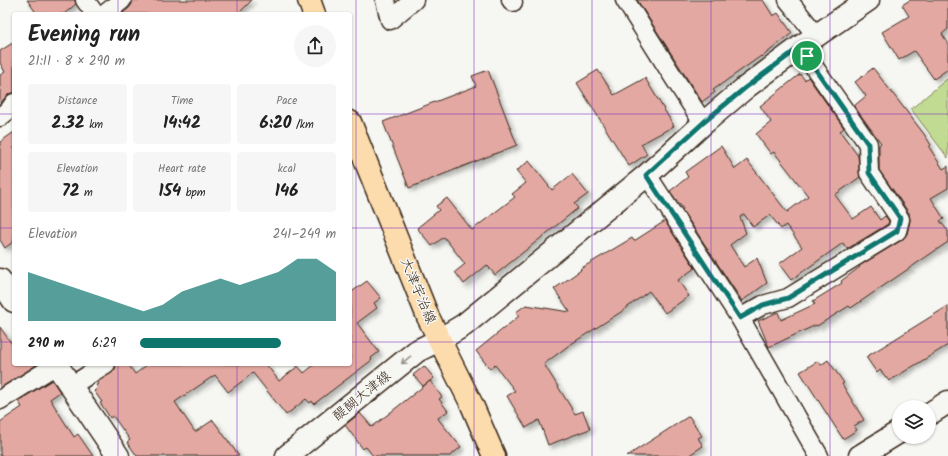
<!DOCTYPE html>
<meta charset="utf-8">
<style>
body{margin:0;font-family:Kalam,"Klee One",sans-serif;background:#f6f6f6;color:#222;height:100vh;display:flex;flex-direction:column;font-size:15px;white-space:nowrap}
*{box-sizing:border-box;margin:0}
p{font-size:13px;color:#767676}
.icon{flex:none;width:22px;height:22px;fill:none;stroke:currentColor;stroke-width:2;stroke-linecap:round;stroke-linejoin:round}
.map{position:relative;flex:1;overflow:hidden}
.sheet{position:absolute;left:12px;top:12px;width:340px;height:354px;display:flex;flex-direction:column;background:#fff;border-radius:4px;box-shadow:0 1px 3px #0004}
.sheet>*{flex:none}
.fabs{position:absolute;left:892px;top:400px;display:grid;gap:8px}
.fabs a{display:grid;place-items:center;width:44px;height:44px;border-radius:50%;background:#fff;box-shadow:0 1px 3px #0004;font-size:20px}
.pin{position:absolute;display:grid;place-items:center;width:34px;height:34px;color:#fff;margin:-17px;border:2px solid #fff;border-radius:50%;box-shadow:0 1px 4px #0007}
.round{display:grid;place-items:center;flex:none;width:42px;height:42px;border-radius:21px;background:#f6f6f6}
.summary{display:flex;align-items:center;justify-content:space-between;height:68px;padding:0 16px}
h1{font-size:22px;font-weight:700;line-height:30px}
.figures{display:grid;grid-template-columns:repeat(3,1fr);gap:6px;height:68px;padding:4px 16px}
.figures div{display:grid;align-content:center;border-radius:4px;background:#f6f6f6;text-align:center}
.figures b{font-size:17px;font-weight:700}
.figures small{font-size:11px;font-weight:400}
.figures p{font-size:11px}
.chart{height:112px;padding:8px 16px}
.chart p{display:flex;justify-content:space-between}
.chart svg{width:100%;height:72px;margin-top:4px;fill:#0f766e;opacity:.7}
ul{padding:0 16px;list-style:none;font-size:13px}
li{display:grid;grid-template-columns:64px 48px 1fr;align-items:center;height:30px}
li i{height:10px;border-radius:5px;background:#0f766e}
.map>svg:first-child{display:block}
.green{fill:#c2db92;stroke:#7e8258}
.building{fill:#e3a8a2;stroke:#3b2a1e;filter:url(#shadow)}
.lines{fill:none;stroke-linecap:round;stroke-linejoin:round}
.minor-casing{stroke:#3b2a1e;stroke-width:21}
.tertiary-casing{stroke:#3b2a1e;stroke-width:25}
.secondary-casing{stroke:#3b2a1e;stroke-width:25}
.primary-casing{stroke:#3b2a1e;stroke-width:25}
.minor{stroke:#f6f6f2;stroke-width:18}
.tertiary{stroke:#f6f6f2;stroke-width:22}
.secondary{stroke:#f6f6f2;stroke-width:22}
.primary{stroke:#fcdcac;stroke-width:22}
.oneway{stroke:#989088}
.route-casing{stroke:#fff;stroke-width:8}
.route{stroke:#0f766e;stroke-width:5}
.grid{fill:none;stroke:#7b2cbf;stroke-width:1;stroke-opacity:0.55}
.labels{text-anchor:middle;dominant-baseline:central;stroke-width:3;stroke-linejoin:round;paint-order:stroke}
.street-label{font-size:14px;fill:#3b2a1e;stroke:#f6f6f2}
</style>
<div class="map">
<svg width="948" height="456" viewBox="0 0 948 456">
<defs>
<filter id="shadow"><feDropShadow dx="3.5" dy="3.5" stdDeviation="2" flood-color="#0004"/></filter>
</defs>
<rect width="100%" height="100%" fill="#f6f6f2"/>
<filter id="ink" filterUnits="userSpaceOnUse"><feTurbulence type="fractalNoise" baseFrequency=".025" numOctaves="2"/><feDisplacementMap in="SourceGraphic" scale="8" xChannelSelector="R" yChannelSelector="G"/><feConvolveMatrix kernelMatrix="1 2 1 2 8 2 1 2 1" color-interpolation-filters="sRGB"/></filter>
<g filter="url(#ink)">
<path class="green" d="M948,78V158L911,109Z"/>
<g class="building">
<path d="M27,0H75L76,4L64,14H37Z"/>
<path d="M132,0H252L238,14H122L129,8L132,4Z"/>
<path d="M637,0H763L773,16L778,13L792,33L762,57L761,56L713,90L715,92L702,102Z"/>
<path d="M910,0H948V29L942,34L948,43V69L934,79L914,51L899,60L882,32L909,16L902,5Z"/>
<path d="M14,42V93L9,94L0,103V75L5,72L0,63V51Z"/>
<path d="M873,68L924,134L931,145L929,147L943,169L948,166V188L931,198L944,219L940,221L948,231V242L851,308L849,306L817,326L816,325L769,347L758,321L778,312L781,320L815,304L813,301L842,283L841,281L860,267L859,266L902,240L907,234L910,221L909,213L879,170V145L881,143L854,106L866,96L855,82Z"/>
<path d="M488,70L517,145L409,188L383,122L476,86L472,76Z"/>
<path d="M598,70L614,95L645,78L674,126L641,144L647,154L629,166L577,83Z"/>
<path d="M800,74L805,80L808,77L844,128L840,131L858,156L860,177L835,195L853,219L871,207L880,220L885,216L889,221L888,224L847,249L843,243L791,280L779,264L802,247L786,225L781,229L770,215L753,227L744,214L740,217L746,233L730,245L744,267L757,258L767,283L742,301L682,210L683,209L670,191L688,177L685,172L721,146L735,169L747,160L787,212L808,196L774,152L771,154L756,134L771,122L760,106Z"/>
<path d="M14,132V241L5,248L0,240V142Z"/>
<path d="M529,161L552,190L572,174L588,194L574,204L578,208L495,275L487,265L464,284L455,272L465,264L444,237L432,246L417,228L439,210L436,206L447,198L472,230L515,197L512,194L526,183L516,171Z"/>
<path d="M665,221L695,268L678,280L689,296L665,313L649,291L621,312L568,346L544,364L575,414L583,411L590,429L548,445L539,420L526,428L507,396L515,391L495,365L490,369L476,351L519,316L516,312L526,305L570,312L554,289L581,270L580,269L632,238L634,241Z"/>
<path d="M367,281L381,298L374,303L377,308L357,323L379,352L371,358L372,360L314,404L312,401L310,403L306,399L286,415L253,373L228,392L215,375L175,402L195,432L213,420L239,456H137L127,442L130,440L113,416L110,418L105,410L100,403L102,402L94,391L98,388L96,385L98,384L97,382L112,373L115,369L116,364H128L135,374L148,364H266L279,381L298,366L304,373L315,364H350V293Z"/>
<path d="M948,306V345L889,381L880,370L877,373L866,357Z"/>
<path d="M0,327L14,347V364H38L0,388Z"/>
<path d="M828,360L844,383L842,384L864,420L854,426L857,430L843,439L800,372L818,361L821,365Z"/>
<path d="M424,366L434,378L423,386L413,375Z"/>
<path d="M52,380L60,392L50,399L74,437L78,434L93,456H0V422L22,407L18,401Z"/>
<path d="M430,381L442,397L439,399L448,411L438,418L439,420L461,447L450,456H373L366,447L363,449L345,425L360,413L372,427Z"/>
<path d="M689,416L702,436L698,438L703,446L688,456H627Z"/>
</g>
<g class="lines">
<g class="minor-casing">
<g id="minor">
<path d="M85,0L95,14"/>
<path d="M385,0L390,20L414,0"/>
<path d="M511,0L513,2"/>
<path d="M625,0L674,78L698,115L705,122"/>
<path d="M788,0L816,35"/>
<path d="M105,14L122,0"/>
<path d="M0,117L11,108L14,103"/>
<path d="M647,175L740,318L819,456"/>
<path d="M740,318L763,305L788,298L897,231L900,219L869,173L868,144L800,47"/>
<path d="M71,386L106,364"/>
<path d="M0,400L56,365"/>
</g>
</g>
<g class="tertiary-casing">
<g id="tertiary">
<path d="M0,280L14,301"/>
<path d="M439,340L464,325L647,175L705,122L745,88L800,47L868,0"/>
<path d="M56,364L118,456"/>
<path d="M929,414L948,402"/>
<path d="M860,456L899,432"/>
</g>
</g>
<g class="secondary-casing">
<path id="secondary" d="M287,456L417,351L439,340"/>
</g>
<g class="primary-casing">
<g id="primary">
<path d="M309,0L314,14"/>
<path d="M350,122L428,317L472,405L494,456"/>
</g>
</g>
<use href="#minor" class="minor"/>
<use href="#tertiary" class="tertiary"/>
<use href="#secondary" class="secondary"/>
<use href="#primary" class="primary"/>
</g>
<defs><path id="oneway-shaft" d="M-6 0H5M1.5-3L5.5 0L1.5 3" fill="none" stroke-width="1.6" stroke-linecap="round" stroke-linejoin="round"/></defs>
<use class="oneway" href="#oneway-shaft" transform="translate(406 360) rotate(141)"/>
</g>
<g class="lines" filter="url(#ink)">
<g class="route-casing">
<path id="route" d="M800,47L868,144L869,173L900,218L897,231L788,298L763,305L740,318L646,175L704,122L745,88Z"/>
</g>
<use href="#route" class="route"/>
</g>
<path class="grid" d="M118,0V14M237,0V14M356,0V456M474,0V456M592,0V456M711,0V456M830,0V456M0,114H14M350,114H948M0,228H14M350,228H948M0,342H14M350,342H948M118,364V456M237,364V456"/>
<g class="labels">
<g class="street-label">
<text transform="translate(418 291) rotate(67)">大津宇治線</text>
<text transform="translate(362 396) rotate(-39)">醍醐大津線</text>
</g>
</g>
</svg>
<div class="fabs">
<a><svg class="icon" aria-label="layers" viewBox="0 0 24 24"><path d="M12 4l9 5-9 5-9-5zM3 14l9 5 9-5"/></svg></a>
</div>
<div class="pin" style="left:807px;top:56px;background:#1e9e55"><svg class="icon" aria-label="arrive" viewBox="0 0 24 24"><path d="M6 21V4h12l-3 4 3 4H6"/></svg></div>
<section class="sheet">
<div class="summary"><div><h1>Evening run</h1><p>21:11 · 8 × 290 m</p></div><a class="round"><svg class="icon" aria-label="share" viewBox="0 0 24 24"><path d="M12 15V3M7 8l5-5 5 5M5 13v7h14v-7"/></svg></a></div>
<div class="figures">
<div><p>Distance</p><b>2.32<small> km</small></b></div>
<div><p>Time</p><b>14:42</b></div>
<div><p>Pace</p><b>6:20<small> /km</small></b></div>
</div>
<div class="figures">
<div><p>Elevation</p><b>72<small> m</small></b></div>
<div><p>Heart rate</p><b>154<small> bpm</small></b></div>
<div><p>kcal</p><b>146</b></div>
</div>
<div class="chart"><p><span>Elevation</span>241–249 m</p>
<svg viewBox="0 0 160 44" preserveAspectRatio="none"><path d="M0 44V14L10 18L20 22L30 26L40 30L50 34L60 38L70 34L80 26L90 22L100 18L110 22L120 18L130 14L140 6L150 6L160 14V44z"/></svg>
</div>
<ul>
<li><b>290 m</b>6:29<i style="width:72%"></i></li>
</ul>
</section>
</div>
